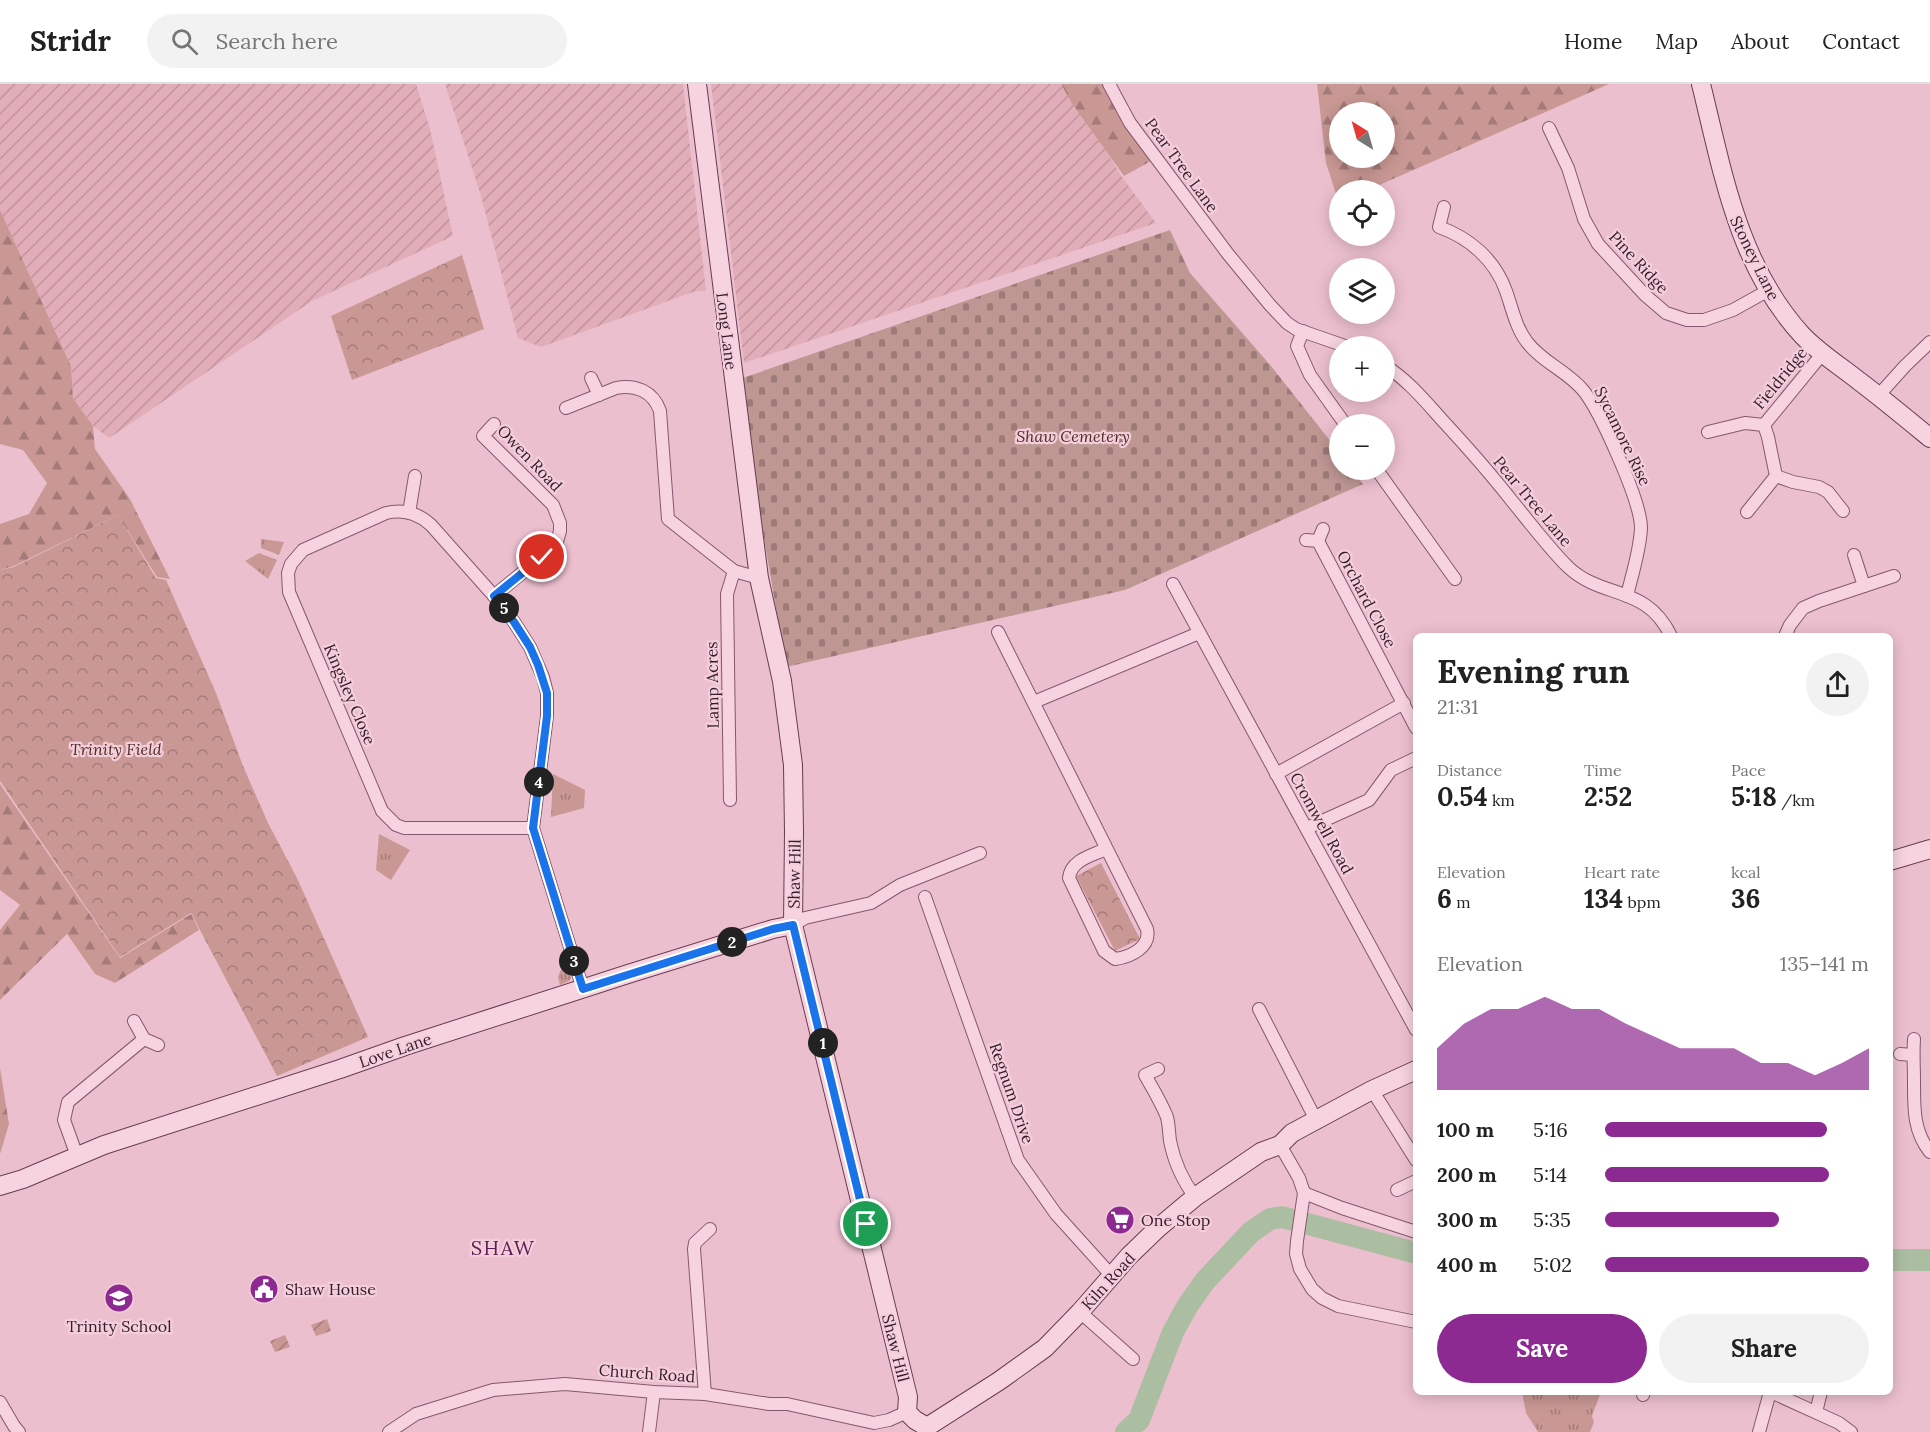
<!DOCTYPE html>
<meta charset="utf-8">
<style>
body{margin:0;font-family:Lora,serif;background:#f2f2f2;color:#222;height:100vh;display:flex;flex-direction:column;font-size:22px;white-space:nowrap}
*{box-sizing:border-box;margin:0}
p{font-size:20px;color:#767676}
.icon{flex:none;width:33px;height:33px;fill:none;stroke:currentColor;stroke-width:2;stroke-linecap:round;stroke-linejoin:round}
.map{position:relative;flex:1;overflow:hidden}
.sheet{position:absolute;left:1413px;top:549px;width:480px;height:762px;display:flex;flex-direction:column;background:#fff;border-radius:9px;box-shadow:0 3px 15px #0003}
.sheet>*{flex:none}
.needle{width:39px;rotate:323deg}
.buttons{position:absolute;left:1329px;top:18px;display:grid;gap:12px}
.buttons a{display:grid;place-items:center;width:66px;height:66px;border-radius:50%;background:#fff;box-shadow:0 3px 15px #0003;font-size:30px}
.pin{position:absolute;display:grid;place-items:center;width:51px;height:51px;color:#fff;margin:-26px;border:3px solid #fff;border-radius:50%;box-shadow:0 2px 6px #0007}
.km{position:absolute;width:30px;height:30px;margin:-15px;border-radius:50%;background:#222;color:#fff;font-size:16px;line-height:30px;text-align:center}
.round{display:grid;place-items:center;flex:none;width:63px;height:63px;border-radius:32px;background:#f2f2f2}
.head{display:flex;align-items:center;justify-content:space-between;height:102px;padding:0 24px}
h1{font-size:33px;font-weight:800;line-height:45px}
.metrics{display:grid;grid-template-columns:repeat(3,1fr);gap:9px;height:102px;padding:6px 24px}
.metrics div{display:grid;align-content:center}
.metrics b{font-size:26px;font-weight:800}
.metrics small{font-size:16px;font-weight:400}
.metrics p{font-size:16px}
.chart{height:168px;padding:12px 24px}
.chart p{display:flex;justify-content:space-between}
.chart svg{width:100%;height:108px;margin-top:6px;fill:#8c2a91;opacity:.7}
.action{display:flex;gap:12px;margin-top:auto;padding:12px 24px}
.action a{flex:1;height:69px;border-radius:36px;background:#8c2a91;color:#fff;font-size:24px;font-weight:800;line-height:69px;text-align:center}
.action a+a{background:#f2f2f2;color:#222}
ul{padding:0 24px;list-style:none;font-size:20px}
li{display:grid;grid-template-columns:96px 72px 1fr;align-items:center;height:45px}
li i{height:15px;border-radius:8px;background:#8c2a91}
header{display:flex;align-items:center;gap:36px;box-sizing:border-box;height:84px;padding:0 30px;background:#fff;border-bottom:2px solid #e0e0e0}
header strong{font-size:28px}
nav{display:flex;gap:33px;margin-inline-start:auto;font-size:21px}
.search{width:420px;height:54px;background:#f2f2f2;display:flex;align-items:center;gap:15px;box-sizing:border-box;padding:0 21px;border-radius:33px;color:#767676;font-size:22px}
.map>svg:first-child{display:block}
.farmland{fill:url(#farmland-furrows)}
.grass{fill:url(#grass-tufts)}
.forest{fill:url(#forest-firs);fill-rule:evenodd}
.cemetery{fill:url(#cemetery-stones)}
.park{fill:url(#park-crowns)}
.garden{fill:url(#garden-furrows)}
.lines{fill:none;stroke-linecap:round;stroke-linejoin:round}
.river{stroke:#acbea2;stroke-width:22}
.street-casing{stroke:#84586f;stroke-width:14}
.secondary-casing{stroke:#663c52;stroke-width:20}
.street{stroke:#f7d2df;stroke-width:12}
.secondary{stroke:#f7d2df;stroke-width:18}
.route-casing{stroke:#fff;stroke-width:12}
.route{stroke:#1a73e8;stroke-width:8}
.labels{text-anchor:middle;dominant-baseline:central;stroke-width:4.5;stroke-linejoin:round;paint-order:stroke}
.street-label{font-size:16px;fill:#341c2a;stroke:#f4cfdb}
.park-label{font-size:16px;font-style:italic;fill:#502d23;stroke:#f4cfdb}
.poi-label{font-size:16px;fill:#341c2a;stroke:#f4cfdb;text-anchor:start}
.quarter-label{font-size:20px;letter-spacing:1.5px;fill:#5f1d54;stroke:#f4cfdb}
</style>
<header>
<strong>Stridr</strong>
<div class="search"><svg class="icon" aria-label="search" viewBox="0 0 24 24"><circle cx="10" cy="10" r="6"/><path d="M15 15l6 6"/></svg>Search here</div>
<nav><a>Home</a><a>Map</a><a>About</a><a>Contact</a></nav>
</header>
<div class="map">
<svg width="1930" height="1348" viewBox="0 0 1930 1348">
<defs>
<pattern id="farmland-furrows" width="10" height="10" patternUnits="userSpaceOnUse" patternTransform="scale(1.5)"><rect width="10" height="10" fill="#e1adb8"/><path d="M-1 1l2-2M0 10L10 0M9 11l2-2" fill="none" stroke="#c2949e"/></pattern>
<pattern id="grass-tufts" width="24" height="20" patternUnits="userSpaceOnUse" patternTransform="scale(1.5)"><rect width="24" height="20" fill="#c99894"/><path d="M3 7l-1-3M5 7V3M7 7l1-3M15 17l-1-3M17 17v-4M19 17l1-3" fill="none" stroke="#a47b79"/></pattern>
<pattern id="forest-firs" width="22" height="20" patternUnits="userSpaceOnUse" patternTransform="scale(1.5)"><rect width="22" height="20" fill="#c99894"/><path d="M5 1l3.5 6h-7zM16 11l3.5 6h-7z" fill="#a47b79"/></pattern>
<pattern id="cemetery-stones" width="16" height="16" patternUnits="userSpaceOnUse" patternTransform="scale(1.5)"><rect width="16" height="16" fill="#be9793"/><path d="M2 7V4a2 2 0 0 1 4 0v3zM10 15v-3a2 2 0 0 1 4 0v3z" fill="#9b7a78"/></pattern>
<pattern id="park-crowns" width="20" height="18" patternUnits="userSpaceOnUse" patternTransform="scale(1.5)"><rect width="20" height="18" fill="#c99894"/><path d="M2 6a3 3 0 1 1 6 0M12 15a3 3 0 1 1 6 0" fill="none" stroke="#a47b79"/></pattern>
<pattern id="garden-furrows" width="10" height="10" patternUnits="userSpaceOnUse" patternTransform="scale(1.5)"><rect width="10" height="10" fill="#c99894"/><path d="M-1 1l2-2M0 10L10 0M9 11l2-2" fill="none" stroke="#a47b79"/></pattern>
</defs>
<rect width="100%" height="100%" fill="#ecbfcf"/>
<g class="farmland">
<path d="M0,0H416L430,45L453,152L312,217L109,354L93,342L73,314L71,282L0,126Z"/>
<path d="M445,0H683L706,207H696L541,263L518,254L481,112Z"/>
<path d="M711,0H1065L1122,93L1156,139L744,279Z"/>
</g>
<g class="grass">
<path d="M261,455L284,458L279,471L261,464Z"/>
<path d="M259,469L277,476L268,495L245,477Z"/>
<path d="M553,690L585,706L584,724L551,733Z"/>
<path d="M379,750L410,766L391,796L376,786Z"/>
<path d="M566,873L571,894L569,897L560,901L558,893Z"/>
<path d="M1522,1308H1601L1592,1332L1594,1338L1590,1348H1538L1526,1329Z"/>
</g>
<g class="forest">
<path d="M1061,0H1103L1151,77L1124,92L1073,21Z"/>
<path d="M1317,0H1609L1368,106H1340L1339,119L1326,79ZM1384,28V74H1340V28Z"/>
<path d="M0,126L71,282L73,314L93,342L95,365L130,415L170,495L157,493L118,431L14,482L0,486V440L29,430L47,399L23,366L0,360Z"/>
<path d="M0,700L120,874L191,830L199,846L115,899L95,890L67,850L0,916V846L20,821L0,806Z"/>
<path d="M0,984L9,1040L0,1070Z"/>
</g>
<path class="cemetery" d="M1170,146L1190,189L1271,282L1339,368L1340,386H1352L1363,400L1125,506L786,583L737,296Z"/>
<g class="park">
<path d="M462,171L484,245L352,296L331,232Z"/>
<path d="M118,431L156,494L166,496L216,609L243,682L268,739L297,794L368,953L277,992L191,829L120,873L0,697V486L14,483Z"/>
<path d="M1101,779L1140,855L1115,867L1076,792Z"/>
</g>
<g class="garden">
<path d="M327,1235L331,1247L316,1252L311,1241Z"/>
<path d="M285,1251L290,1263L275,1268L270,1257Z"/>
</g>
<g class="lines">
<g class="river">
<path d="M1890,1176H1930"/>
<path d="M1126,1348L1139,1336L1173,1248L1188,1221L1205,1197L1251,1148L1270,1135L1282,1133L1416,1169"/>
</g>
<g class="street-casing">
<g id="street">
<path d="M1109,0L1130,39L1228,170L1270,221L1287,239L1296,245L1345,262"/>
<path d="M1549,44L1568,84L1584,135L1598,160L1645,211L1666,229L1687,236H1704L1733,226L1769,206"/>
<path d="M1444,123L1439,143C1470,154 1495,176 1506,207C1512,224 1516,244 1527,258C1542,278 1567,287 1583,306C1600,327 1641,417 1641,444C1640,467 1632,490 1627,512"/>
<path d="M1303,247L1297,262L1310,291L1345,340"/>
<path d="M1384,281C1408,296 1425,317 1443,337C1467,363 1490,389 1512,417C1530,439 1548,463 1568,483C1603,516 1646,500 1671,552"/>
<path d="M591,294L599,311"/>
<path d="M1878,312L1905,282L1930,258"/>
<path d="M566,324L616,304C635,300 653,307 660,327L668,435L734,487L759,494"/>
<path d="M1708,348L1745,339L1764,341L1823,269"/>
<path d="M1377,386L1455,495"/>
<path d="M1776,392L1793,398L1819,403L1828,408L1843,427"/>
<path d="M1747,428L1776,392L1768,353L1764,341"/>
<path d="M409,429L415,392"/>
<path d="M1306,456L1318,457L1416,644"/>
<path d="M1318,457L1323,445"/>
<path d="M1854,471L1864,502"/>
<path d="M1173,500L1416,946"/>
<path d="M494,512L556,461L560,447V439L553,421L483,352L494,340"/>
<path d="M998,548L1147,845C1151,863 1131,873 1115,875L1104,867L1069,794C1071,776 1091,772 1106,765"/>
<path d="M1785,552L1790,541L1803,524L1819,517L1894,492"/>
<path d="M1034,618L1199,549"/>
<path d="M1276,690L1404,619"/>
<path d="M730,716L727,510L734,487"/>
<path d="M533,744H404L396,741L382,727L289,508L288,489L291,480L303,466L386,429C403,425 418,429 431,441L494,512L514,538L530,563L543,593L547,609V632L533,744L583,905"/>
<path d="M1307,744L1369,716L1391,686L1416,674"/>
<path d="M925,813L1018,1076L1056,1130L1111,1191"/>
<path d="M793,841L805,834L871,819L900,801L980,769"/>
<path d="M1259,925L1316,1036"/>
<path d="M134,937L144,955L158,961"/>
<path d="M1914,955C1913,969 1914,983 1914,997C1914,1023 1913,1047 1930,1068"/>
<path d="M1900,970L1913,971"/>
<path d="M1158,985L1145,991C1153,1005 1161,1018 1167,1033C1169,1041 1169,1049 1170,1057C1174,1077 1183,1097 1195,1113"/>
<path d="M1372,1006L1416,1076"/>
<path d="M1280,1061L1299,1094L1304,1109L1297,1157L1296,1170L1300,1185L1312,1205L1322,1214L1338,1222L1416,1238"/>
<path d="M77,1072L64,1036L68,1018L144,955"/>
<path d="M1397,1106L1416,1097"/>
<path d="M1304,1109L1342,1124L1416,1148"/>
<path d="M1080,1228L1133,1275"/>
<path d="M1771,1308L1839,1339L1851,1348"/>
<path d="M705,1310L694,1165L695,1159L710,1145"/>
<path d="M1643,1311L1644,1308"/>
<path d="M0,1318L14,1342L19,1348"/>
<path d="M1816,1328L1821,1308"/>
<path d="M389,1348L416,1330L493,1306L565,1300L654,1308L705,1310L769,1320H787L874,1339L889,1336L907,1328"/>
<path d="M649,1348L654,1308"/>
<path d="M1759,1348L1770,1308"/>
</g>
</g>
<g class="secondary-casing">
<g id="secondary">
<path d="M697,0L759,494L782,597L793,681L794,748L793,841L908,1313L907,1328L915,1336L927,1343"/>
<path d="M1701,0C1723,89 1738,181 1802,251C1818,268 1840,282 1859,297C1883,315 1907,335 1930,354"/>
<path d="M1890,777L1930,765"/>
<path d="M0,1102L23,1095L104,1061L340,985L405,962L628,890L773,845L793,841"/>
<path d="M927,1343L999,1297L1045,1264L1080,1228L1129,1172L1158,1144L1195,1113L1261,1068L1280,1061L1292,1049L1372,1006L1416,986"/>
</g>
</g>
<use href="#street" class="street"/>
<use href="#secondary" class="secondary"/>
</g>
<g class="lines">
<g class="route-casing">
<path id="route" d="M542,473L494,512L514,538L530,563L538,581L547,609V632L533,744L583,905L773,845L793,841L866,1140"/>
</g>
<use href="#route" class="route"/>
</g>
<defs>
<g id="supermarket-disc" transform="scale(1.5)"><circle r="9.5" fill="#8c2a91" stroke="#f4cfdb"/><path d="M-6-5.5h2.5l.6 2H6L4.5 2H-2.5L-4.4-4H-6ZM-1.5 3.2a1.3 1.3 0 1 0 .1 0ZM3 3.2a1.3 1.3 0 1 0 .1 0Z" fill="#fff"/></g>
<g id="civic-disc" transform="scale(1.5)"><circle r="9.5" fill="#8c2a91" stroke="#f4cfdb"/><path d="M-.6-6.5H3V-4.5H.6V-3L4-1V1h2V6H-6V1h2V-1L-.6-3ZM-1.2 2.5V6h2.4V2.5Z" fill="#fff"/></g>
<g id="school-disc" transform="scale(1.5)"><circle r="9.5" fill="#8c2a91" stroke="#f4cfdb"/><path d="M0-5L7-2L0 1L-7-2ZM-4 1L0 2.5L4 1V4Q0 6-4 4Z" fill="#fff"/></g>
</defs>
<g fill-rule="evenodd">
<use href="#supermarket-disc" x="1120" y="1136"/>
<use href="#civic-disc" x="264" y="1205"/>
<use href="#school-disc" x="119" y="1214"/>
</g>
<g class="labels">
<g class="street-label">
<text transform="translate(1182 81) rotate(54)">Pear Tree Lane</text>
<text transform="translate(1755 174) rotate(64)">Stoney Lane</text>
<text transform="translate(1639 178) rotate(47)">Pine Ridge</text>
<text transform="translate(727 247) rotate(83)">Long Lane</text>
<text transform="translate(1780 294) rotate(-51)">Fieldridge</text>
<text transform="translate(1623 352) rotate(64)">Sycamore Rise</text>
<text transform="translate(530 374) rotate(46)">Owen Road</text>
<text transform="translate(1533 417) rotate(50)">Pear Tree Lane</text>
<text transform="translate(1367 515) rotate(62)">Orchard Close</text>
<text transform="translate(712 601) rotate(-91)">Lamp Acres</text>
<text transform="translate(350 610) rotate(67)">Kingsley Close</text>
<text transform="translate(1322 739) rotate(61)">Cromwell Road</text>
<text transform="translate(794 790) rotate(-89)">Shaw Hill</text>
<text transform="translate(395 966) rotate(-19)">Love Lane</text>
<text transform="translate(1012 1009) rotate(71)">Regnum Drive</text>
<text transform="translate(1108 1197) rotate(-48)">Kiln Road</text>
<text transform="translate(896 1264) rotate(76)">Shaw Hill</text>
<text transform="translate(647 1289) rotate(4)">Church Road</text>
</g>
<g class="park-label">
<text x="1073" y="352">Shaw Cemetery</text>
<text x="116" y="665">Trinity Field</text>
</g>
<g class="poi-label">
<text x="1141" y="1136">One Stop</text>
<text x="285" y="1205">Shaw House</text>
<text x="119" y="1242" text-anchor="middle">Trinity School</text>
</g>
<g class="quarter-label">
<text x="503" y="1163">SHAW</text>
</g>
</g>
</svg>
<div class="buttons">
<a><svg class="needle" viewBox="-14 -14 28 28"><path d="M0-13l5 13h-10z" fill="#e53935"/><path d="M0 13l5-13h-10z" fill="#767676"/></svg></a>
<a><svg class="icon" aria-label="locate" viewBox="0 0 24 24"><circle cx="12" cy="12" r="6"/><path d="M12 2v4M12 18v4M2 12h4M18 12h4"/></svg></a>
<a><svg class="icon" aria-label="layers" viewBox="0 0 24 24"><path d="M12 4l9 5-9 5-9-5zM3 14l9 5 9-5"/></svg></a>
<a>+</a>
<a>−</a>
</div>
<div class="pin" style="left:866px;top:1140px;background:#1e9e55"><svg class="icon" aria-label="arrive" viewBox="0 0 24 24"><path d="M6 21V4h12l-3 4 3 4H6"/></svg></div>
<div class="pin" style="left:542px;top:473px;background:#d93025"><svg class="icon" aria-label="check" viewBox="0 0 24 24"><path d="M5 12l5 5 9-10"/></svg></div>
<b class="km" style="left:823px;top:959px">1</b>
<b class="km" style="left:732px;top:858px">2</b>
<b class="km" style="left:574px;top:877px">3</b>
<b class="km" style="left:539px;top:698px">4</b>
<b class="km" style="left:504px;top:524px">5</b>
<section class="sheet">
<div class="head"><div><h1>Evening run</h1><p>21:31</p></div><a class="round"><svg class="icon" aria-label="share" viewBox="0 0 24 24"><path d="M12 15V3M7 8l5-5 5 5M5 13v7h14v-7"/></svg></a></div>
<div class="metrics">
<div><p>Distance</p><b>0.54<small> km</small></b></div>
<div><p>Time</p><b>2:52</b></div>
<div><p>Pace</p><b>5:18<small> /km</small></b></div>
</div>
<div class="metrics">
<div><p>Elevation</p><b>6<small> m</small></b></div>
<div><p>Heart rate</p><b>134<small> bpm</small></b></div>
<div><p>kcal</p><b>36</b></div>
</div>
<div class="chart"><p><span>Elevation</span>135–141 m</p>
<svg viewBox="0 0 160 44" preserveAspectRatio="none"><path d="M0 44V27L10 17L20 11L30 11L40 6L50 11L60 11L70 17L80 22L90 27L100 27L110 27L120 33L130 33L140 38L150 33L160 27V44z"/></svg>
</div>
<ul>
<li><b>100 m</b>5:16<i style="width:84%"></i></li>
<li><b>200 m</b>5:14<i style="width:85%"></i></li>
<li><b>300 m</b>5:35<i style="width:66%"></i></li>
<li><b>400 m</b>5:02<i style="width:100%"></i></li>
</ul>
<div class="action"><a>Save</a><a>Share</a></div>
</section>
</div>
